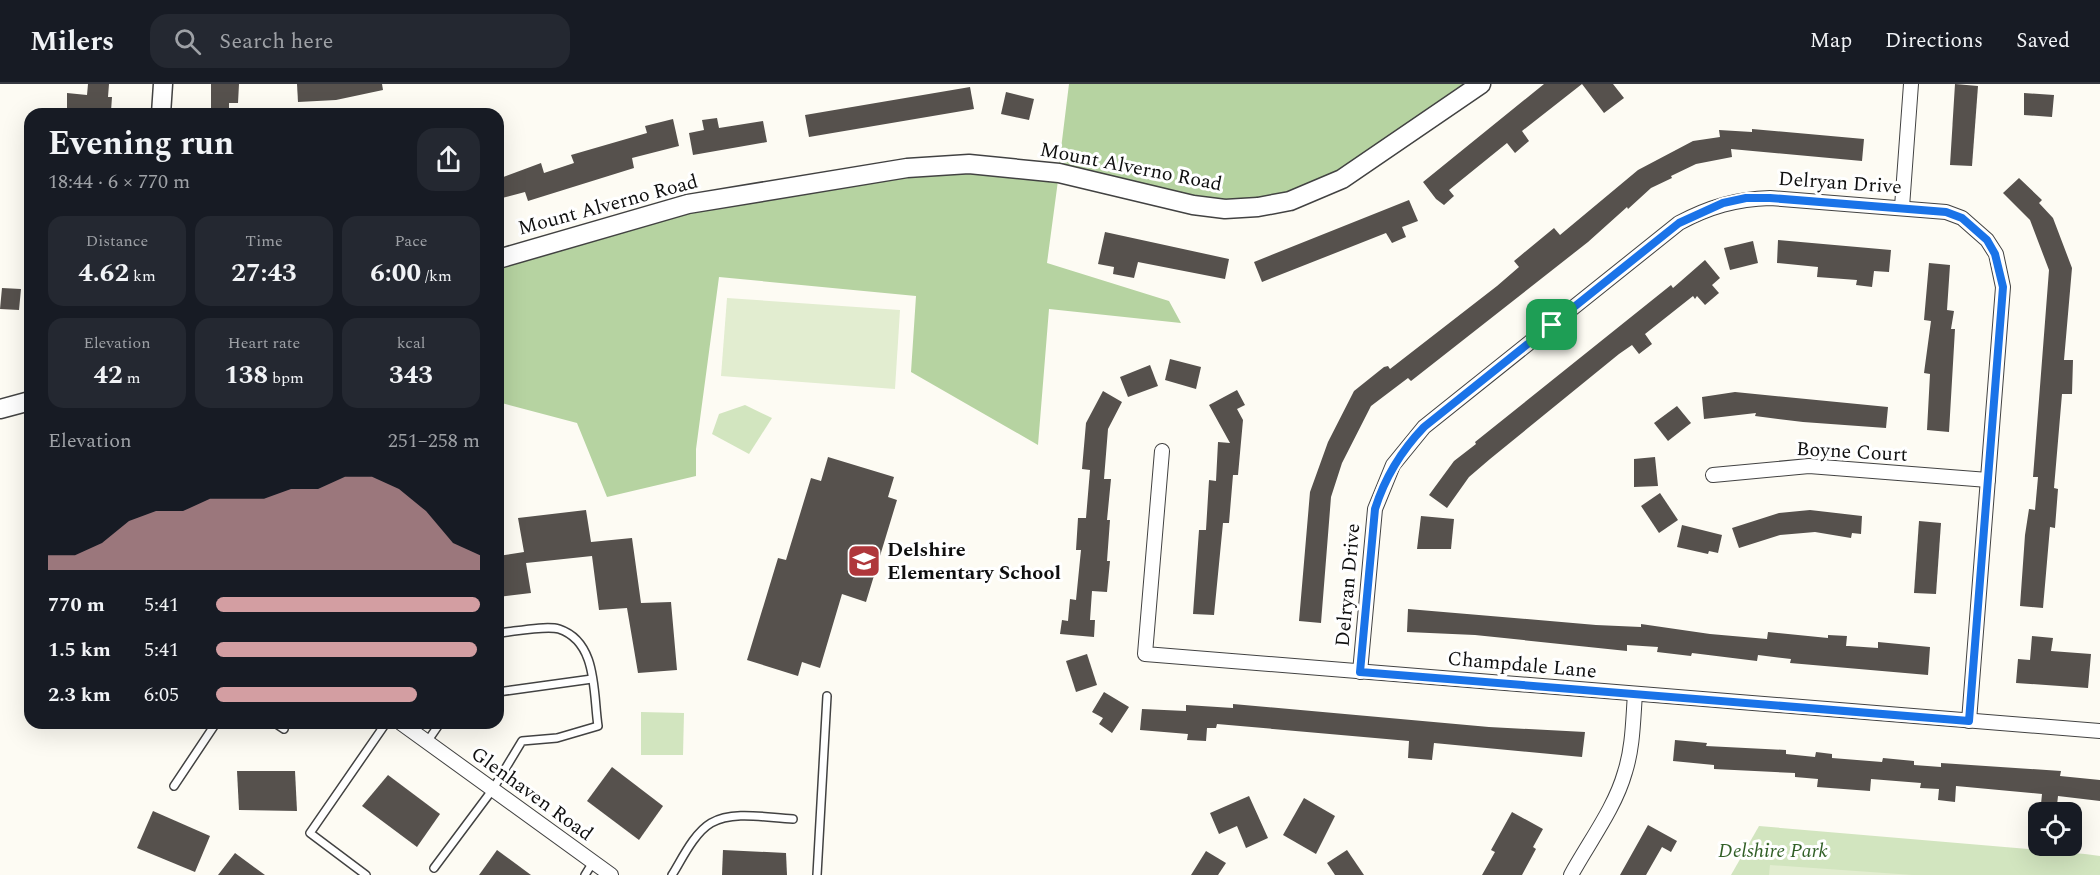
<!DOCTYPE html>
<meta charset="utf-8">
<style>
body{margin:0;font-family:Spectral,serif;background:#242831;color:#f1f3f6;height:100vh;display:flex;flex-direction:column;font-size:22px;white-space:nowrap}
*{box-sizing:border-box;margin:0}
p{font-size:20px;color:#9ea1a6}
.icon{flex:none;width:33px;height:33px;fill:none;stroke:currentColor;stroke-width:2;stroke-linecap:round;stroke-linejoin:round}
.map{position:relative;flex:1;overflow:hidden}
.details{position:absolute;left:24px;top:24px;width:480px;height:621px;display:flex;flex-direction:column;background:#171b24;border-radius:18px;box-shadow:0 6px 24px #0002}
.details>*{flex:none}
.controls{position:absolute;left:2028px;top:718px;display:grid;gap:12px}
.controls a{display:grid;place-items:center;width:54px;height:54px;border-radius:12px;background:#171b24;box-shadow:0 6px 24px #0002;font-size:30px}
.pin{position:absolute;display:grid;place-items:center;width:51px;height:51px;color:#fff;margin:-26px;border-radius:12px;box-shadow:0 3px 9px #0006}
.round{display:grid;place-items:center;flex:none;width:63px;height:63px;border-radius:18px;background:#242831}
.overview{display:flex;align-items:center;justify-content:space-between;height:102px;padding:0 24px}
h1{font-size:33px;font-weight:700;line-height:45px}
.figures{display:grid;grid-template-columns:repeat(3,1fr);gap:9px;height:102px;padding:6px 24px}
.figures div{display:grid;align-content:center;border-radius:15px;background:#242831;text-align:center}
.figures b{font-size:26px;font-weight:700}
.figures small{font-size:16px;font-weight:400}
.figures p{font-size:16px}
.chart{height:168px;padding:12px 24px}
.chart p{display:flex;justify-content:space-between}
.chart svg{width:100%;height:108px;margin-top:6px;fill:#d39ea2;opacity:.7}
ul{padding:0 24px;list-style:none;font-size:20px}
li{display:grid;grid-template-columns:96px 72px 1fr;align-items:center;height:45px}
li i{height:15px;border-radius:8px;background:#d39ea2}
header{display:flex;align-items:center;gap:36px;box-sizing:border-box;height:84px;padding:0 30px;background:#171b24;border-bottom:2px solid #363941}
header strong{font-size:28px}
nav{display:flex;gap:33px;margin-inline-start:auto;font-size:21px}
.search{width:420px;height:54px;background:#242831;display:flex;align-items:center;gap:15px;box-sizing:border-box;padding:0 21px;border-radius:18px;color:#9ea1a6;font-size:22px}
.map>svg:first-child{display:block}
.green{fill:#d2e5bf}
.forest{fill:#b6d3a1}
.pitch{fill:#e2edd0}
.building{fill:#56514d}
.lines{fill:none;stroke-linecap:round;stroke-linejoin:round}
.service-casing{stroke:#424242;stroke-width:10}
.minor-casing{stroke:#424242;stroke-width:16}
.tertiary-casing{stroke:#424242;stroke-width:21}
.service{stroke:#fff;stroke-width:7}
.minor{stroke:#fff;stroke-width:14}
.tertiary{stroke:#fff;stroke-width:18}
.route-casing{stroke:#fff;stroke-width:12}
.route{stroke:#1a73e8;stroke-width:8}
.labels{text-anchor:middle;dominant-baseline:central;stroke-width:6;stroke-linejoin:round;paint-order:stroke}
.street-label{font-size:20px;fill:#0f0f0f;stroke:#fff}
.poi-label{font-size:20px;font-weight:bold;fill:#0f0f0f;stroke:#fff;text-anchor:start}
.park-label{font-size:20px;font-style:italic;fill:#315f27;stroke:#fff}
</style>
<header>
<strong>Milers</strong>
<div class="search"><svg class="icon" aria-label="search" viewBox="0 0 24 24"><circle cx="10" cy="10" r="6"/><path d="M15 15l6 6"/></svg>Search here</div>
<nav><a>Map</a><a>Directions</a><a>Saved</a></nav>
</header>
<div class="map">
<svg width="2100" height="791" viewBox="0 0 2100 791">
<rect width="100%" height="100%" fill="#fdfbf3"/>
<g class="green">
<path d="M745,321L772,334L749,370L712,350L719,330Z"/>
<path d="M641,628L684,629L683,671H641Z"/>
<path d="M1759,742L2085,770L2100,772V791H1731Z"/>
</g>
<path class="forest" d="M1069,0H1481L1342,95L1257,123L1059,89L1047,179L1169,217L1181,239L1049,225L1038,361L911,288L916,212L719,193L696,365V392L607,413L577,339L498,318V175L595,145L907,84L1058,89Z"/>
<g class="pitch">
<path d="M727,214L900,226L895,305L721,292Z"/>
<path d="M1770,781L1913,791H1769Z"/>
</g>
<g class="building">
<path d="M88,0H109L108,13H112L111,27L67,24V9L87,11Z"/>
<path d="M211,0H239L238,19H229V30L211,29Z"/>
<path d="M297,0H382L383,6L336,16L298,18Z"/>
<path d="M1544,0H1613L1624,14L1604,29L1582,0L1522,47L1529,57L1515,69L1507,59L1449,106L1454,112L1444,121L1436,115L1423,98Z"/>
<path d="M1955,0L1978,2L1972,82L1950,81Z"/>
<path d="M970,3L974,25L809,53L805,31Z"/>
<path d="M1006,8L1034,15L1029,36L1001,30Z"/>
<path d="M2024,9L2054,11L2052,33L2024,31Z"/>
<path d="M717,34L719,44L763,37L767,58L693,71L689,49L704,46L702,36Z"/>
<path d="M673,35L679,62L632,74L634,84L528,117L525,108L498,115V95L541,79L544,89L574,79L571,71L647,49L645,42Z"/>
<path d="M1752,45L1864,55L1862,77L1731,65L1732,73L1696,80L1671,92L1672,94L1651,104L1628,125L1627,123L1588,158L1411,297L1408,294L1371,322L1342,379L1331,413L1321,539L1299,537L1310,408L1328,358L1354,307L1384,283L1388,282L1390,285L1497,202L1519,183L1514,177L1554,144L1560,151L1638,86L1693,57L1720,53L1719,46L1752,48Z"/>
<path d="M2019,94L2042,116L2039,119L2053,134L2072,184L2064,276H2073L2072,310H2062L2054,404L2058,405L2055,444L2050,443L2043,524L2020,522L2025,451L2029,425L2035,426L2038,393H2033L2049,186L2030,136L2003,109Z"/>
<path d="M1409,116L1418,137L1402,143L1406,153L1392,159L1386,149L1262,198L1254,178Z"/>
<path d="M1105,148L1229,175L1225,195L1138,178L1134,194L1113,190L1114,183L1098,180Z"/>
<path d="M1778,156L1891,166L1889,188L1874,187L1872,203L1856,201L1857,196L1817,193L1818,183L1777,179Z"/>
<path d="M1753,157L1758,179L1730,186L1724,164Z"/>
<path d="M1705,176L1720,194L1712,201L1719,209L1705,221L1697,212L1695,215L1693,212L1645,250L1652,260L1639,270L1632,261L1619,270L1490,375L1469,393L1447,424L1429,411L1454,377L1476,360L1475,358L1671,201L1673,204Z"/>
<path d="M1929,179L1950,181L1947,226L1954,227L1951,245H1955L1949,348L1927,346L1930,290L1924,289L1931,237L1924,236Z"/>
<path d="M2,204L21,205L19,226L0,225Z"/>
<path d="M1170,275L1201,283L1196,305L1165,296Z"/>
<path d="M1150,281L1158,302L1128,313L1120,293Z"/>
<path d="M1237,306L1245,321L1237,325L1243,336L1238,391H1233L1229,439H1223L1214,531L1193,530L1199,446H1206L1209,396L1216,397L1218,358L1230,359L1209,321Z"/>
<path d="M1103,307L1122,318L1108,345L1104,395H1111L1107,436H1110L1107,477H1110L1107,508L1092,507L1090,536H1095L1094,553L1060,550L1062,536L1068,537L1070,515L1076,516L1081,466H1076L1078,434H1086L1090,386L1082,385L1086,339Z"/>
<path d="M1735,308L1888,323L1886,344L1803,338L1755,332L1756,329L1704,335L1702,313Z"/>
<path d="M1677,322L1691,339L1668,357L1654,339Z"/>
<path d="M828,373L894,393L888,413L897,416L866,518L842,510L820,584L802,578L798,592L747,576L778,474L786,476L811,394L821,397Z"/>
<path d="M1655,373L1658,402L1634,403V375Z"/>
<path d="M1660,409L1678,436L1659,449L1641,422Z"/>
<path d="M586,426L591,458L632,454L641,519L671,518L677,586L638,589L627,524L599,526L592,472L526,479L531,509L498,513V472L524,468L518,434Z"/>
<path d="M1810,426L1862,432L1861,450L1852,449L1851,454L1815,448L1780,451L1739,464L1732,444L1779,429Z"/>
<path d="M1421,432L1454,435L1451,465H1417Z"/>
<path d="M1919,437L1941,439L1936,510L1914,509Z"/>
<path d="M1682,441L1722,451L1718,469L1709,467L1708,470L1677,463Z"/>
<path d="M1408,525L1596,541L1641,543V540L1710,550L1767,555L1768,548L1828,554V551L1847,552L1846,562H1849L1878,564V558L1930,563L1928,591L1790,579L1791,575L1758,571L1757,577L1692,569L1691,572L1657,568L1658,563L1627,561V567L1475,551L1407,548Z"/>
<path d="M2032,552L2053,554L2051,567L2091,570L2088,604L2016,599L2018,575L2030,576Z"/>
<path d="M1087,570L1097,601L1076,608L1066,577Z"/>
<path d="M1104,608L1129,623L1112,649L1099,640L1103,634L1092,628Z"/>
<path d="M1233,620L1489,643L1585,648L1582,673L1434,659L1432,676L1408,674L1409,657L1217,640L1216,644H1207L1206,657L1187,656L1188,650L1140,646L1142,625L1186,627V621L1233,624Z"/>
<path d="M1675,656L1707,659L1706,662L1786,666V670L1815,673L1816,668L1832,670V674L1882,678L1883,674L1914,677V681L1941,683V679L2061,687L2060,692L2100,696V717L2058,712L2057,721L2041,720L2042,710L1956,702L1955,718L1938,716L1939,705L1920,704L1921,699L1871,695L1870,707L1817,703L1818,695L1795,693V689L1714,685V681L1673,677Z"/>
<path d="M612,683L663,722L639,756L587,717Z"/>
<path d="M237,687H295L297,727L239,726Z"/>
<path d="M388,691L440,730L417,763L362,722Z"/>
<path d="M1249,712L1268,754L1246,764L1237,742L1219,750L1210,729Z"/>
<path d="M1304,714L1335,732L1316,770L1283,751Z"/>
<path d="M153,727L210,752L195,788L137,764Z"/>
<path d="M1512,728L1543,745L1533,763L1536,765L1522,791H1482L1495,768L1491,766Z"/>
<path d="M1648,741L1677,757L1671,768L1662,763L1646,791H1620Z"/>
<path d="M497,766L531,791H479Z"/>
<path d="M723,766L786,769L787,791H722Z"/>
<path d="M1347,766L1364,791H1335L1327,779Z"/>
<path d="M1206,767L1226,779L1218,791H1191Z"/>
<path d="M235,769L265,791H218Z"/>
</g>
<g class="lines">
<g class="service-casing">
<g id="service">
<path d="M498,608L592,595"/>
<path d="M275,639L284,645"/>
<path d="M427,658L440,639"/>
<path d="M174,702L216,639"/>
<path d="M434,784L493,705L522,657L557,654L598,642C593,609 598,558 559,545C546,541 512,548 498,549"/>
<path d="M366,791L310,749L386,639"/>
<path d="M585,791L593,778"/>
<path d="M672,791C682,775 694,749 711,739C733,726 768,734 793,735"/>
<path d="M817,791L827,612"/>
</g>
</g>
<g class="minor-casing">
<g id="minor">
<path d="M1902,123L1911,0"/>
<path d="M1162,367L1145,570L2100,647"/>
<path d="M1713,391L1809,382L1988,396"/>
<path d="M1360,588L1375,425L1393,381L1424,343L1679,139C1709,123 1736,115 1770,114L1946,128L1962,134L1987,156L1996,170L2003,203L1969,637"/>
<path d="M401,639L611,791"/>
<path d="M1571,791C1589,758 1615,724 1625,688C1633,663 1633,636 1635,610"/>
</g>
</g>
<g class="tertiary-casing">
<g id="tertiary">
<path d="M161,30L163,0"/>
<path d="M498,175L688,120L907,84L969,80L1059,89L1193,121L1225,125L1258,123L1290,117L1342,95L1481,0"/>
<path d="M0,325L30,317"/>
</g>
</g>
<use href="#service" class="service"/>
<use href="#minor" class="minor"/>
<use href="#tertiary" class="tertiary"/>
</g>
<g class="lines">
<g class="route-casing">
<path id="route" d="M1746,114H1770L1946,128L1962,134L1987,156L1995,170L2003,203L1969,637L1360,588L1375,425C1385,393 1400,368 1424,343L1679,139L1723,119Z"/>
</g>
<use href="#route" class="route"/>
</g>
<defs>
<g id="school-square" transform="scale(1.725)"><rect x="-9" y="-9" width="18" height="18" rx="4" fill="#af373b" stroke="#fff"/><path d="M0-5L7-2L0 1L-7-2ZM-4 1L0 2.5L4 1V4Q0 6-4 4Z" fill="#fff"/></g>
</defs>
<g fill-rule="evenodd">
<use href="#school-square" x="864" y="477"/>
</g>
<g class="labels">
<g class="street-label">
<text transform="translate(1131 83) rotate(11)">Mount Alverno Road</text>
<text transform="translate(1840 99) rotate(4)">Delryan Drive</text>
<text transform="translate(608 121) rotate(-15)">Mount Alverno Road</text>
<text transform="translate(1852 368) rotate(3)">Boyne Court</text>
<text transform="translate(1348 501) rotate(-85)">Delryan Drive</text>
<text transform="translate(1522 581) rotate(5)">Champdale Lane</text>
<text transform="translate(532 710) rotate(36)">Glenhaven Road</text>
</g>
<g class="poi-label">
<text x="887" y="466">Delshire<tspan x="887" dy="23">Elementary School</tspan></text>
</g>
<g class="park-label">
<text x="1773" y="767">Delshire Park</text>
</g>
</g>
</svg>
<div class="controls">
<a><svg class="icon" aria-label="locate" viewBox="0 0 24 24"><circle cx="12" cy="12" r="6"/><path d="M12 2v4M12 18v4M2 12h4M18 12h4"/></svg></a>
</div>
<div class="pin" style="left:1552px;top:241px;background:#1e9e55"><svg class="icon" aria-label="arrive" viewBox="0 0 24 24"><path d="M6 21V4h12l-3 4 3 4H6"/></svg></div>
<section class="details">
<div class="overview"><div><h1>Evening run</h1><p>18:44 · 6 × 770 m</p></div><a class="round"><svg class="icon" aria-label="share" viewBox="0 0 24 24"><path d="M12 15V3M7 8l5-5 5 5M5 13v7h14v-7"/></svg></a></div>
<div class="figures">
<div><p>Distance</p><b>4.62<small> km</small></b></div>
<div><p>Time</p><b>27:43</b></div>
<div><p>Pace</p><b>6:00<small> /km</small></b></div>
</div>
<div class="figures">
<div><p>Elevation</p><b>42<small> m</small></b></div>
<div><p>Heart rate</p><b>138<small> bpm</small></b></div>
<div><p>kcal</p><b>343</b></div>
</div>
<div class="chart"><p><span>Elevation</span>251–258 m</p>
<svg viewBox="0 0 160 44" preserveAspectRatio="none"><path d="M0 44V38L10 38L20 33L30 24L40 20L50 20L60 15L70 15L80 15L90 11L100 11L110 6L120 6L130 11L140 20L150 33L160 38V44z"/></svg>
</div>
<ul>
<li><b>770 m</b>5:41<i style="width:100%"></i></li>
<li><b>1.5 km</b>5:41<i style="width:99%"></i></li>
<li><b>2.3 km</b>6:05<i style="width:76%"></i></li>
</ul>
</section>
</div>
